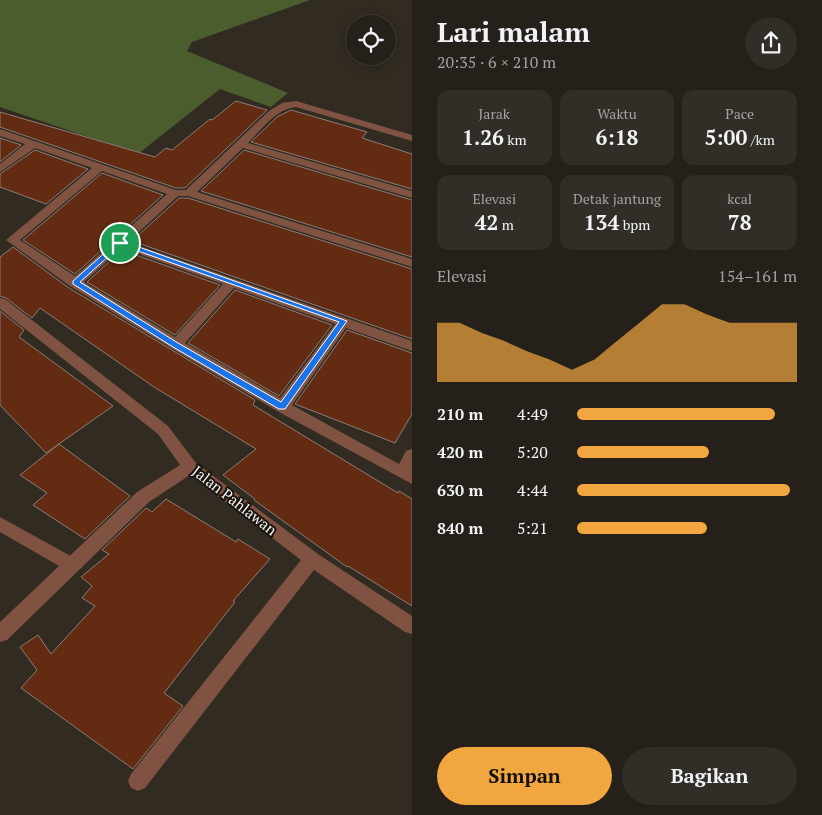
<!DOCTYPE html>
<html lang="id">
<meta charset="utf-8">
<style>
body{margin:0;font-family:"PT Serif",serif;background:#312d27;color:#f1f3f6;height:100vh;display:flex;flex-direction:column;font-size:19px;white-space:nowrap}
*{box-sizing:border-box;margin:0}
p{font-size:16px;color:#a3a3a2}
.icon{flex:none;width:28px;height:28px;fill:none;stroke:currentColor;stroke-width:2;stroke-linecap:round;stroke-linejoin:round}
.map{position:relative;flex:1;overflow:hidden}
.details{display:flex;flex-direction:column;background:#25201a;width:410px}
.details>*{flex:none}
.tools{position:absolute;left:346px;top:15px;display:grid;gap:10px}
.tools a{display:grid;place-items:center;width:50px;height:50px;border-radius:50%;background:#25201a;box-shadow:0 2px 12px #0003,0 0 0 1px #423e39;font-size:25px}
.pin{position:absolute;display:grid;place-items:center;width:42px;height:42px;color:#fff;margin:-21px;border:2px solid #fff;border-radius:50%;box-shadow:0 1px 5px #0007}
.round{display:grid;place-items:center;flex:none;width:52px;height:52px;border-radius:26px;background:#312d27}
.head{display:flex;align-items:center;justify-content:space-between;height:85px;padding:0 25px}
h1{font-size:28px;font-weight:700;line-height:38px}
.stats{display:grid;grid-template-columns:repeat(3,1fr);gap:8px;height:85px;padding:5px 25px}
.stats div{display:grid;align-content:center;border-radius:12px;background:#312d27;text-align:center}
.stats b{font-size:21px;font-weight:700}
.stats small{font-size:14px;font-weight:400}
.stats p{font-size:14px}
.chart{height:140px;padding:10px 25px}
.chart p{display:flex;justify-content:space-between}
.chart svg{width:100%;height:90px;margin-top:5px;fill:#f1a640;opacity:.7}
.primary-button{display:flex;gap:10px;margin-top:auto;padding:10px 25px}
.primary-button a{flex:1;height:58px;border-radius:30px;background:#f1a640;color:#111;font-size:20px;font-weight:700;line-height:58px;text-align:center}
.primary-button a+a{background:#312d27;color:#f1f3f6}
ul{padding:0 25px;list-style:none;font-size:16px}
li{display:grid;grid-template-columns:80px 60px 1fr;align-items:center;height:38px}
li i{height:12px;border-radius:6px;background:#f1a640}
main{display:flex;flex:1;min-height:0}
.map>svg:first-child{display:block}
.green{fill:#4b5c2d}
.building{fill:#632c12;stroke:#8a7d78}
.lines{fill:none;stroke-linecap:round;stroke-linejoin:round}
.lane{fill:#7f5241;fill-rule:evenodd}
.street{fill:#7f5241;fill-rule:evenodd}
.route{fill:#1a73e8;stroke:#fff;fill-rule:evenodd}
.labels{text-anchor:middle;dominant-baseline:central;stroke-width:4;stroke-linejoin:round;paint-order:stroke}
.street-label{font-size:15px;fill:#f8f4ef;stroke:#171410}
</style>
<main>
<div class="map">
<svg width="412" height="815" viewBox="0 0 412 815">
<rect width="100%" height="100%" fill="#312b22"/>
<path class="green" d="M0,0H310L192,42L187,51L288,93L271,107L220,89L138,154L0,107Z"/>
<g class="building">
<path d="M236,101L267,110L185,188H176L0,127V112L155,157L166,148L172,150L210,119L212,120Z"/>
<path d="M291,110L367,132L362,138L412,154V189L251,142L277,117Z"/>
<path d="M0,138L21,145L0,162Z"/>
<path d="M35,150L88,169L46,204L0,187V174Z"/>
<path d="M244,150L412,200V257L201,191Z"/>
<path d="M102,173L163,195L75,274L23,240Z"/>
<path d="M179,198H188L412,269V339L132,241Z"/>
<path d="M13,247L69,288L255,400L253,405L398,493L399,491L412,499V606L348,566L347,567L254,500L255,499L223,475L256,449L154,387L40,308L32,318L6,298L0,296V257Z"/>
<path d="M122,250L220,285L175,335L87,282Z"/>
<path d="M235,290L332,325L279,396L188,343Z"/>
<path d="M0,311L24,330L19,337L113,406L46,453L0,405Z"/>
<path d="M347,330L412,353V414L395,443L295,404Z"/>
<path d="M59,444L130,496L85,539L33,505L47,493L20,475Z"/>
<path d="M166,499L236,542L238,539L270,559L233,601L235,602L164,693L183,706L133,769L21,688L37,670L20,647L38,635L51,654L95,606L82,598L92,586L81,577L109,554L102,550L146,508L152,512Z"/>
</g>
<g class="lines">
<path class="lane" d="M0,517L78,560L81,565L78,570L72,572L66,570L0,532Z"/>
<g class="street">
<path d="M296,101L412,135V141L296,107C276,109 261,130 248,143L412,191V198L243,148L197,192L412,259V267L188,196H178L128,242L412,341V351L346,328L292,405L399,464L406,451L412,449V484L277,411L171,348L70,286L6,240L92,168L35,148L0,172V164L25,144L0,136V129L176,190H186L269,111L282,103ZM102,171L167,194L75,276L20,240ZM122,248L223,284L175,337L84,282ZM234,288L335,324L280,398L185,343Z"/>
<path d="M0,298L5,299L168,426L196,463L318,554L412,616V634L405,632L314,570L145,788L138,791L131,788L128,781L131,774L301,560L190,475L149,502L7,640L0,642V622L137,492L180,465L158,434L0,309Z"/>
</g>
</g>
<path class="route" d="M118,241H122L347,321L285,409H279L173,347L73,284V281ZM121,245L339,322L281,402L178,343L80,282Z"/>
<g class="labels">
<g class="street-label">
<text transform="translate(235 500) rotate(38)">Jalan Pahlawan</text>
</g>
</g>
</svg>
<div class="tools">
<a><svg class="icon" aria-label="locate" viewBox="0 0 24 24"><circle cx="12" cy="12" r="6"/><path d="M12 2v4M12 18v4M2 12h4M18 12h4"/></svg></a>
</div>
<div class="pin" style="left:120px;top:243px;background:#1e9e55"><svg class="icon" aria-label="arrive" viewBox="0 0 24 24"><path d="M6 21V4h12l-3 4 3 4H6"/></svg></div>
</div>
<section class="details">
<div class="head"><div><h1>Lari malam</h1><p>20:35 · 6 × 210 m</p></div><a class="round"><svg class="icon" aria-label="share" viewBox="0 0 24 24"><path d="M12 15V3M7 8l5-5 5 5M5 13v7h14v-7"/></svg></a></div>
<div class="stats">
<div><p>Jarak</p><b>1.26<small> km</small></b></div>
<div><p>Waktu</p><b>6:18</b></div>
<div><p>Pace</p><b>5:00<small> /km</small></b></div>
</div>
<div class="stats">
<div><p>Elevasi</p><b>42<small> m</small></b></div>
<div><p>Detak jantung</p><b>134<small> bpm</small></b></div>
<div><p>kcal</p><b>78</b></div>
</div>
<div class="chart"><p><span>Elevasi</span>154–161 m</p>
<svg viewBox="0 0 160 44" preserveAspectRatio="none"><path d="M0 44V15L10 15L20 20L30 24L40 29L50 33L60 38L70 33L80 24L90 15L100 6L110 6L120 11L130 15L140 15L150 15L160 15V44z"/></svg>
</div>
<ul>
<li><b>210 m</b>4:49<i style="width:90%"></i></li>
<li><b>420 m</b>5:20<i style="width:60%"></i></li>
<li><b>630 m</b>4:44<i style="width:97%"></i></li>
<li><b>840 m</b>5:21<i style="width:59%"></i></li>
</ul>
<div class="primary-button"><a>Simpan</a><a>Bagikan</a></div>
</section>
</main>
